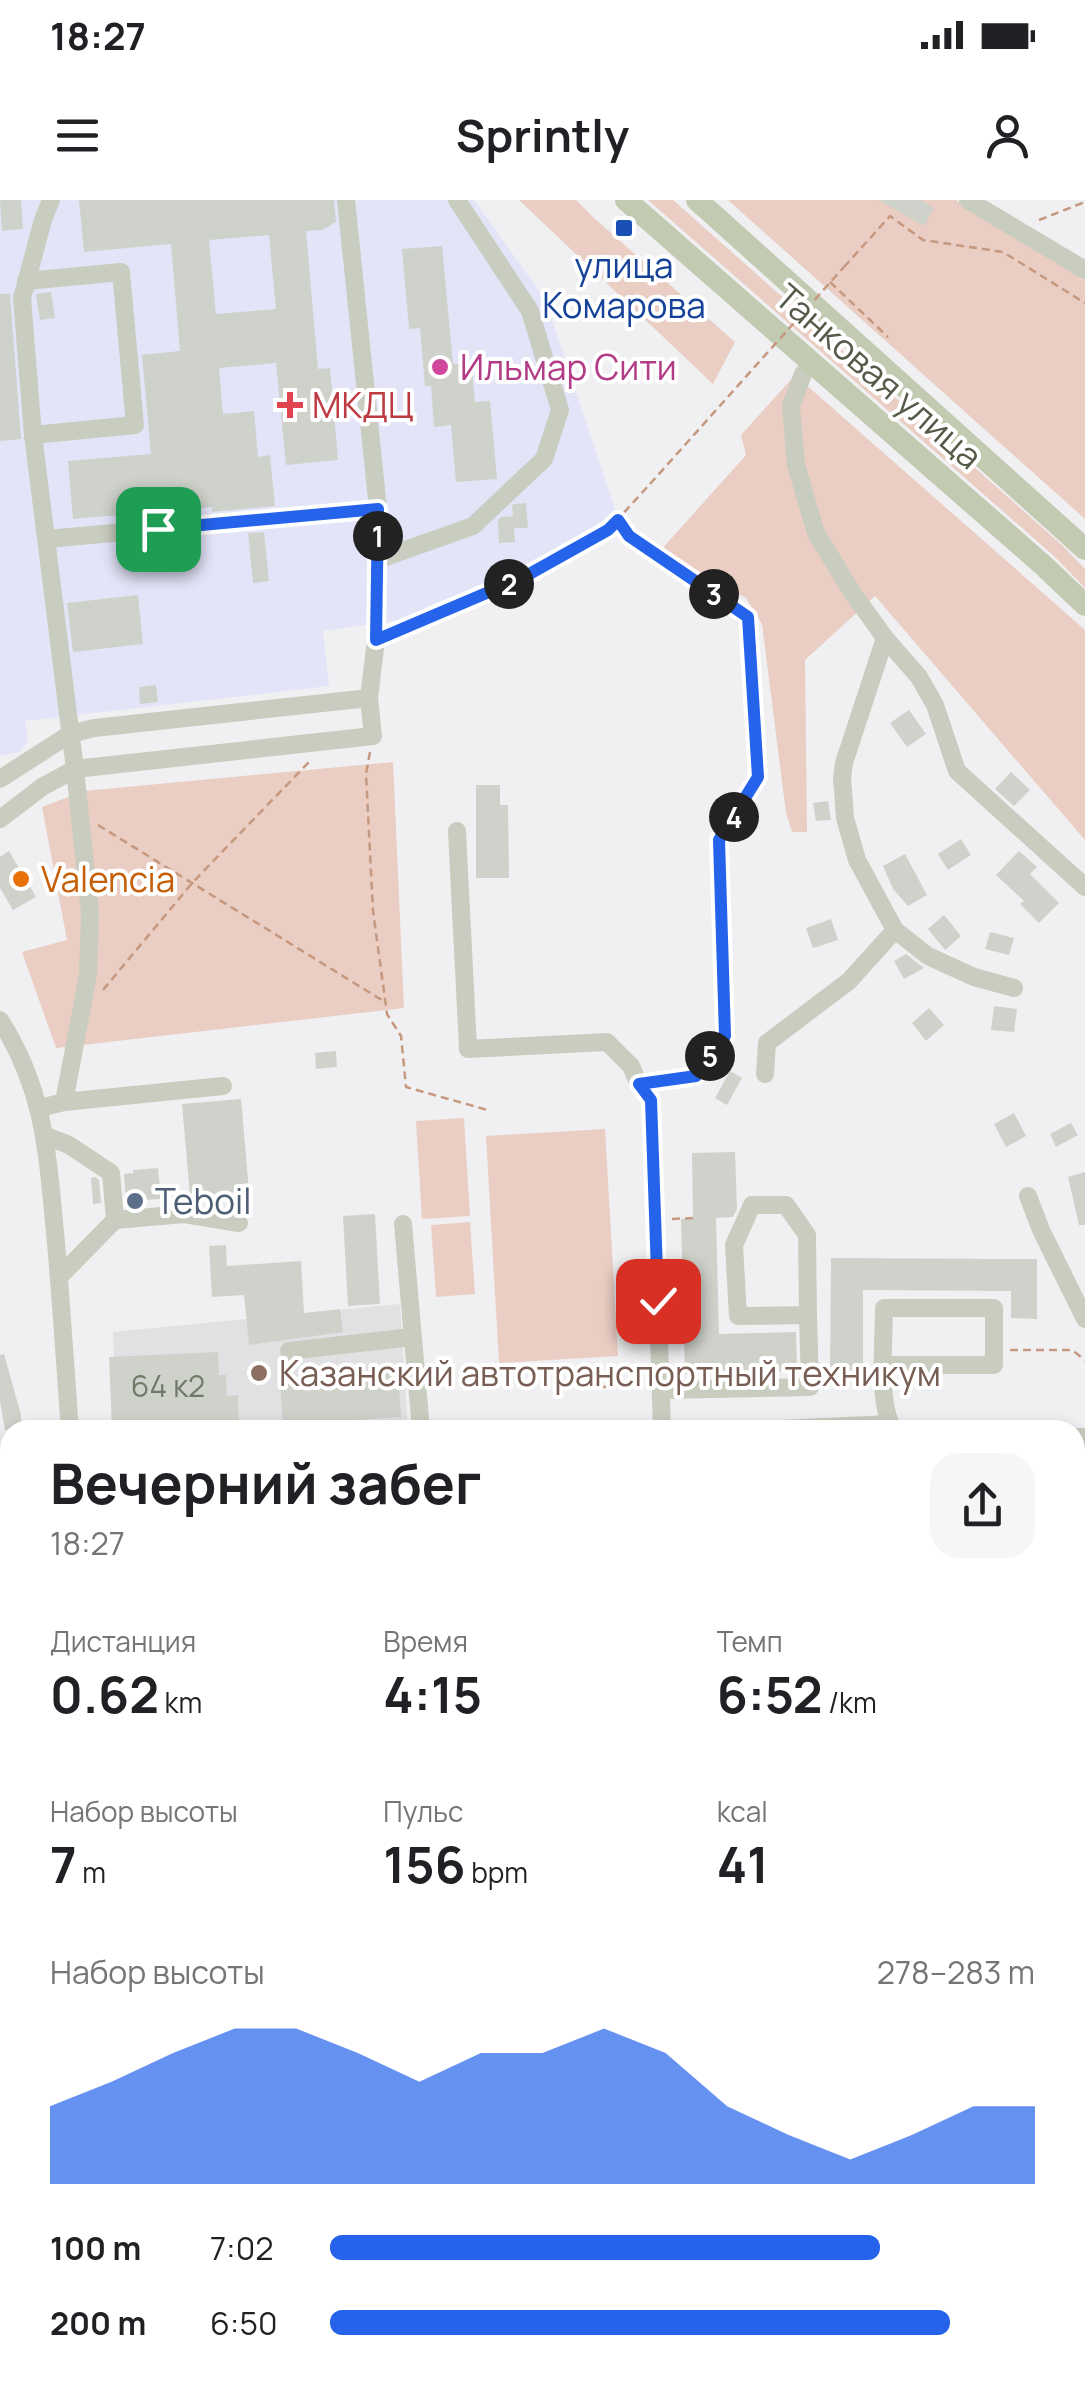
<!DOCTYPE html>
<html lang="ru">
<meta charset="utf-8">
<style>
body{margin:0;font-family:Manrope,sans-serif;background:#f6f6f6;color:#202124;height:100vh;display:flex;flex-direction:column;font-size:38px;white-space:nowrap}
*{box-sizing:border-box;margin:0}
p{font-size:32px;color:#757577}
.icon{flex:none;width:55px;height:55px;fill:none;stroke:currentColor;stroke-width:2;stroke-linecap:round;stroke-linejoin:round}
.map{position:relative;flex:1;overflow:hidden}
.drawer{position:absolute;left:0px;top:1220px;width:1085px;height:962px;display:flex;flex-direction:column;background:#fff;border-radius:30px 30px 0 0;box-shadow:0 5px 15px #0003}
.drawer>*{flex:none}
.pin{position:absolute;display:grid;place-items:center;width:85px;height:85px;color:#fff;margin:-42px;border-radius:20px;box-shadow:0 5px 15px #0006}
.km{position:absolute;width:50px;height:50px;margin:-25px;border-radius:50%;background:#222;color:#fff;font-size:28px;line-height:50px;text-align:center}
.round{display:grid;place-items:center;flex:none;width:105px;height:105px;border-radius:30px;background:#f6f6f6}
.summary{display:flex;align-items:center;justify-content:space-between;height:170px;padding:0 50px}
h1{font-size:55px;font-weight:700;line-height:75px}
.metrics{display:grid;grid-template-columns:repeat(3,1fr);gap:15px;height:170px;padding:10px 50px}
.metrics div{display:grid;align-content:center}
.metrics b{font-size:50px;font-weight:700}
.metrics small{font-size:28px;font-weight:400}
.metrics p{font-size:28px}
.chart{height:280px;padding:20px 50px}
.chart p{display:flex;justify-content:space-between}
.chart svg{width:100%;height:180px;margin-top:10px;fill:#2563eb;opacity:.7}
ul{padding:0 50px;list-style:none;font-size:32px}
li{display:grid;grid-template-columns:160px 120px 1fr;align-items:center;height:75px}
li i{height:25px;border-radius:12px;background:#2563eb}
.status{display:flex;justify-content:space-between;align-items:center;height:70px;padding:0 50px;background:#fff;direction:ltr}
.status svg{height:28px;fill:currentColor}
header{display:flex;justify-content:space-between;align-items:center;height:130px;padding:0 50px;background:#fff;font-size:45px;font-weight:700}
.map>svg:first-child{display:block}
.education{fill:#e1e1e3}
.medical{fill:#e3e4f8}
.green{fill:#eacdc3}
.building{fill:#ced2ca;fill-rule:evenodd}
.lines{fill:none;stroke-linecap:round;stroke-linejoin:round}
.path{stroke:#c5987f;stroke-width:2.5;stroke-dasharray:8 5;stroke-linecap:butt}
.minor{stroke:#c9cdbf;stroke-width:18}
.major{stroke:#c2cbb2;stroke-width:22}
.path-bridge{stroke:#c5987f;stroke-width:2.5;stroke-dasharray:8 5;stroke-linecap:butt}
.route-casing{stroke:#fff;stroke-width:20}
.route{stroke:#2563eb;stroke-width:12}
.transit-dot{fill:#1a4fb4;stroke:#fff;stroke-width:4}
.hotel-dot{fill:#d1479c;stroke:#fff;stroke-width:4}
.health-dot{fill:#e0444e;stroke:#fff;stroke-width:4}
.food-dot{fill:#e8710a;stroke:#fff;stroke-width:4}
.service-dot{fill:#5c6f8a;stroke:#fff;stroke-width:4}
.education-dot{fill:#8d6e63;stroke:#fff;stroke-width:4}
.labels{text-anchor:middle;dominant-baseline:central;stroke-width:8;stroke-linejoin:round;paint-order:stroke}
.number-label{font-size:30px;fill:#737969}
.transit-label{font-size:35px;fill:#164399;stroke:#fff}
.hotel-label{font-size:35px;fill:#b23c85;stroke:#fff;text-anchor:start}
.street-label{font-size:35px;fill:#555b49;stroke:#fff}
.health-label{font-size:35px;fill:#be3a42;stroke:#fff;text-anchor:start}
.food-label{font-size:35px;fill:#c56008;stroke:#fff;text-anchor:start}
.service-label{font-size:35px;fill:#4e5e75;stroke:#fff;text-anchor:start}
.education-label{font-size:35px;fill:#785e54;stroke:#fff;text-anchor:start}
</style>
<div class="status"><b>18:27</b><svg viewBox="0 0 49 12"><path d="M0 12V9h3v3zM5 12V6h3v6zM10 12V3h3v9zM15 12V0h3v12zM26 1h20v11H26zM47 4h2v5h-2z"/></svg></div>
<header><svg class="icon" aria-label="menu" viewBox="0 0 24 24"><path d="M4 6h16M4 12h16M4 18h16"/></svg>Sprintly<svg class="icon" aria-label="person" viewBox="0 0 24 24"><circle cx="12" cy="8" r="4"/><path d="M4 21q1-7 8-7t8 7"/></svg></header>
<div class="map">
<svg width="1085" height="2181" viewBox="0 0 1085 2181">
<rect width="100%" height="100%" fill="#f0f0f2"/>
<g class="education">
<path d="M400,1104L408,1230H116L113,1132Z"/>
<path d="M1075,1927H1085V2181H476V2172H1075Z"/>
</g>
<path class="medical" d="M0,0H474L545,99L617,315L522,371L414,418L323,431L329,486L25,521L28,540L20,552L0,556Z"/>
<g class="green">
<path d="M519,0H576L595,19L735,142L713,184Z"/>
<path d="M648,0H673L1062,345L1085,369V388L1054,356Z"/>
<path d="M728,0H956L1085,80V319Z"/>
<path d="M795,175L1085,430V640L875,396L805,460L807,632H792L786,613L762,424L746,398L661,350L746,255L741,235Z"/>
<path d="M393,562L404,808L56,848L22,752L67,740L42,607L84,591Z"/>
<path d="M464,918L470,1016L422,1019L416,921Z"/>
<path d="M605,929L618,1156L499,1163L486,936Z"/>
<path d="M470,1022L475,1094L436,1097L431,1025Z"/>
<rect x="1075" y="1333" width="10" height="115"/>
<rect x="126" y="2173" width="169" height="8"/>
<rect x="779" y="2173" width="101" height="8"/>
</g>
<g class="building">
<path d="M0,0H21L23,29L2,31Z"/>
<path d="M79,0H334L336,22L322,30L306,31L318,169L330,168L338,260L286,265L276,163L219,168L223,214L254,211L258,257L270,255L275,306L212,312V307L73,319L68,261L151,254L142,155L180,151L171,44L84,52ZM269,35L276,109L216,114L209,40Z"/>
<path d="M879,0H921L934,8L924,26Z"/>
<path d="M442,46L453,164L471,163L475,202L490,201L497,279L456,282L451,225L434,227L431,186H425L420,128L409,129L402,49Z"/>
<path d="M51,92L55,118L40,120L36,94Z"/>
<path d="M0,94H10L21,239L0,241Z"/>
<path d="M526,303L528,328H514L515,342L499,343L498,320L501,317L513,316L512,306L514,304Z"/>
<path d="M264,332L269,381L253,383L248,333Z"/>
<path d="M138,395L143,444L73,452L67,403Z"/>
<path d="M156,485L158,502L140,504L139,487Z"/>
<path d="M909,510L926,534L907,547L890,523Z"/>
<path d="M1011,572L1030,590L1014,606L995,589Z"/>
<path d="M476,585H500V605H508L509,678H476Z"/>
<path d="M828,601L831,620L816,621L813,603Z"/>
<path d="M961,639L971,655L948,670L938,654Z"/>
<path d="M9,651L36,697L13,710L0,688V657Z"/>
<path d="M1019,651L1037,667L1030,674L1059,703L1039,723L1020,704L1024,701L996,675Z"/>
<path d="M905,654L927,695L908,706L893,689L883,666Z"/>
<path d="M944,715L961,736L945,750L928,729Z"/>
<path d="M831,719L838,740L813,748L806,728Z"/>
<path d="M990,732L1014,738L1009,755L985,749Z"/>
<path d="M906,754L924,768L904,779L894,761Z"/>
<path d="M994,806L1017,809L1014,832L991,830Z"/>
<path d="M929,808L944,825L926,841L912,823Z"/>
<path d="M336,851L337,867L316,869L315,853Z"/>
<path d="M730,871L742,878L727,905L715,898Z"/>
<path d="M241,899L249,991L190,996L182,904Z"/>
<path d="M1014,913L1026,936L1006,947L994,924Z"/>
<path d="M1071,923L1078,935L1056,947L1050,934Z"/>
<path d="M735,952L737,1009L733,1017L716,1018L719,1134L796,1132L797,1171L685,1174L681,1019H693L692,953Z"/>
<path d="M158,968L161,999L126,1001L124,974L133,973V970Z"/>
<path d="M1085,972V1025H1079L1068,977Z"/>
<path d="M95,977L99,980L101,1003L93,1004L91,978Z"/>
<path d="M375,1014L380,1104L348,1106L343,1016Z"/>
<path d="M226,1045L227,1066L301,1061L304,1113L340,1109L343,1132L249,1145L244,1095L212,1097L209,1046Z"/>
<path d="M831,1058L1037,1059V1119L1011,1118V1091L863,1090V1177H830Z"/>
<path d="M218,1152L219,1175H226L227,1196L238,1195L239,1230H112L109,1157Z"/>
<path d="M4,1154L21,1215V1230H5L0,1202V1155Z"/>
<path d="M398,1170L401,1217L283,1225L280,1179Z"/>
</g>
<g class="lines">
<g class="path">
<path d="M1039,20L1085,2"/>
<path d="M844,67L890,16L923,40L1003,52L1085,103"/>
<path d="M830,82L888,137"/>
<path d="M618,320L629,336L748,417L758,577L719,640L725,836L696,877L660,882"/>
<path d="M395,431L524,377L608,330L650,284"/>
<path d="M370,552L366,574L373,711L387,814L401,836L406,887L491,911"/>
<path d="M98,625L385,802"/>
<path d="M103,790L193,682L309,562"/>
<path d="M672,1019L693,1018"/>
<path d="M1010,1150H1072L1085,1160"/>
<path d="M603,1187L641,1184"/>
<path d="M1075,1384H1085"/>
<path d="M1075,1436H1085"/>
<path d="M0,1828L10,1827"/>
<path d="M0,1852L10,1865"/>
</g>
<g class="minor">
<path d="M968,0L1085,70"/>
<path d="M26,81L121,72L135,225L33,235"/>
<path d="M812,163L803,174L791,206L796,265L816,333L852,392L885,438L919,477L935,505L957,571L1085,687"/>
<path d="M47,339L378,309"/>
<path d="M377,360L473,326L544,259L560,210L530,111L457,0"/>
<path d="M885,438L844,563L842,578L845,618L857,660L895,730L928,756L974,777L1014,788"/>
<path d="M0,579L70,534L94,528L369,498"/>
<path d="M0,619L42,587L75,569L373,536L369,498L376,440L378,309L346,0"/>
<path d="M457,631L468,849L607,842L631,866L639,885L651,900L662,1230"/>
<path d="M0,820C45,891 47,952 55,1032C61,1098 65,1164 70,1230"/>
<path d="M765,874L767,843L849,781L895,730"/>
<path d="M64,902L223,886"/>
<path d="M40,908L64,902L88,775L90,713L75,569L33,235L22,98L43,20L51,0"/>
<path d="M46,936L69,945L111,973L115,1020L59,1077"/>
<path d="M1028,996L1041,1030L1085,1119"/>
<path d="M115,1020L184,1014L239,1023"/>
<path d="M403,1024L421,1230"/>
<path d="M289,1151L412,1137"/>
<path d="M884,1165H994V1108H884C884,1137 878,1200 891,1224"/>
<path d="M661,1190L810,1187L808,1115L738,1116L734,1045L752,1005H786L807,1035L808,1115"/>
<path d="M758,1230L891,1224L894,1229"/>
<path d="M1075,1237H1085"/>
<path d="M1075,1312H1085"/>
<path d="M0,1458H10"/>
<path d="M0,1569H10"/>
<path d="M1075,1582L1076,1566L1083,1548V1465"/>
<path d="M1075,1589L1085,1655"/>
<path d="M0,1726H10"/>
<path d="M1085,1837L1081,1844L1080,1903H1085"/>
<path d="M0,1946H10"/>
<path d="M1075,2029H1085"/>
<path d="M6,2031L10,2050"/>
<path d="M19,2172V2181"/>
<path d="M304,2172V2181"/>
<path d="M927,2172V2181"/>
<path d="M108,2181V2172"/>
<path d="M435,2181V2172"/>
<path d="M681,2181L682,2172"/>
</g>
<g class="major">
<path d="M626,0L1044,366L1085,405"/>
<path d="M697,0L1085,349"/>
</g>
<path class="path-bridge" d="M650,284L844,67"/>
</g>
<g class="lines">
<g class="route-casing">
<path id="route" d="M158,329L378,309L376,440L524,377L608,330L618,320L629,336L748,417L758,577L719,640L725,836L696,876L639,884L651,900L658,1101"/>
</g>
<use href="#route" class="route"/>
</g>
<rect class="transit-dot" x="614" y="18" width="20" height="20" rx="5"/>
<circle class="hotel-dot" cx="440" cy="167" r="10"/>
<path class="health-dot" d="M285 190h10v10h10v10h-10v10h-10v-10h-10v-10h10z"/>
<circle class="food-dot" cx="21" cy="679" r="10"/>
<circle class="service-dot" cx="135" cy="1001" r="10"/>
<circle class="education-dot" cx="259" cy="1173" r="10"/>
<g class="labels">
<g class="number-label">
<text x="168" y="1185">64 к2</text>
</g>
<g class="transit-label">
<text x="624" y="65">улица<tspan x="624" dy="40">Комарова</tspan></text>
</g>
<g class="hotel-label">
<text x="460" y="167">Ильмар Сити</text>
</g>
<g class="street-label">
<text transform="translate(879 176) rotate(41)">Танковая улица</text>
</g>
<g class="health-label">
<text x="312" y="205">МКДЦ</text>
</g>
<g class="food-label">
<text x="41" y="679">Valencia</text>
</g>
<g class="service-label">
<text x="155" y="1001">Teboil</text>
</g>
<g class="education-label">
<text x="279" y="1173">Казанский автотранспортный техникум</text>
</g>
</g>
</svg>
<div class="pin" style="left:158px;top:329px;background:#1e9e55"><svg class="icon" aria-label="arrive" viewBox="0 0 24 24"><path d="M6 21V4h12l-3 4 3 4H6"/></svg></div>
<div class="pin" style="left:658px;top:1101px;background:#d93025"><svg class="icon" aria-label="check" viewBox="0 0 24 24"><path d="M5 12l5 5 9-10"/></svg></div>
<b class="km" style="left:378px;top:336px">1</b>
<b class="km" style="left:509px;top:384px">2</b>
<b class="km" style="left:714px;top:394px">3</b>
<b class="km" style="left:734px;top:617px">4</b>
<b class="km" style="left:710px;top:856px">5</b>
<section class="drawer">
<div class="summary"><div><h1>Вечерний забег</h1><p>18:27</p></div><a class="round"><svg class="icon" aria-label="share" viewBox="0 0 24 24"><path d="M12 15V3M7 8l5-5 5 5M5 13v7h14v-7"/></svg></a></div>
<div class="metrics">
<div><p>Дистанция</p><b>0.62<small> km</small></b></div>
<div><p>Время</p><b>4:15</b></div>
<div><p>Темп</p><b>6:52<small> /km</small></b></div>
</div>
<div class="metrics">
<div><p>Набор высоты</p><b>7<small> m</small></b></div>
<div><p>Пульс</p><b>156<small> bpm</small></b></div>
<div><p>kcal</p><b>41</b></div>
</div>
<div class="chart"><p><span>Набор высоты</span>278–283 m</p>
<svg viewBox="0 0 160 44" preserveAspectRatio="none"><path d="M0 44V25L10 19L20 12L30 6L40 6L50 12L60 19L70 12L80 12L90 6L100 12L110 25L120 32L130 38L140 32L150 25L160 25V44z"/></svg>
</div>
<ul>
<li><b>100 m</b>7:02<i style="width:78%"></i></li>
<li><b>200 m</b>6:50<i style="width:88%"></i></li>
</ul>
</section>
</div>
